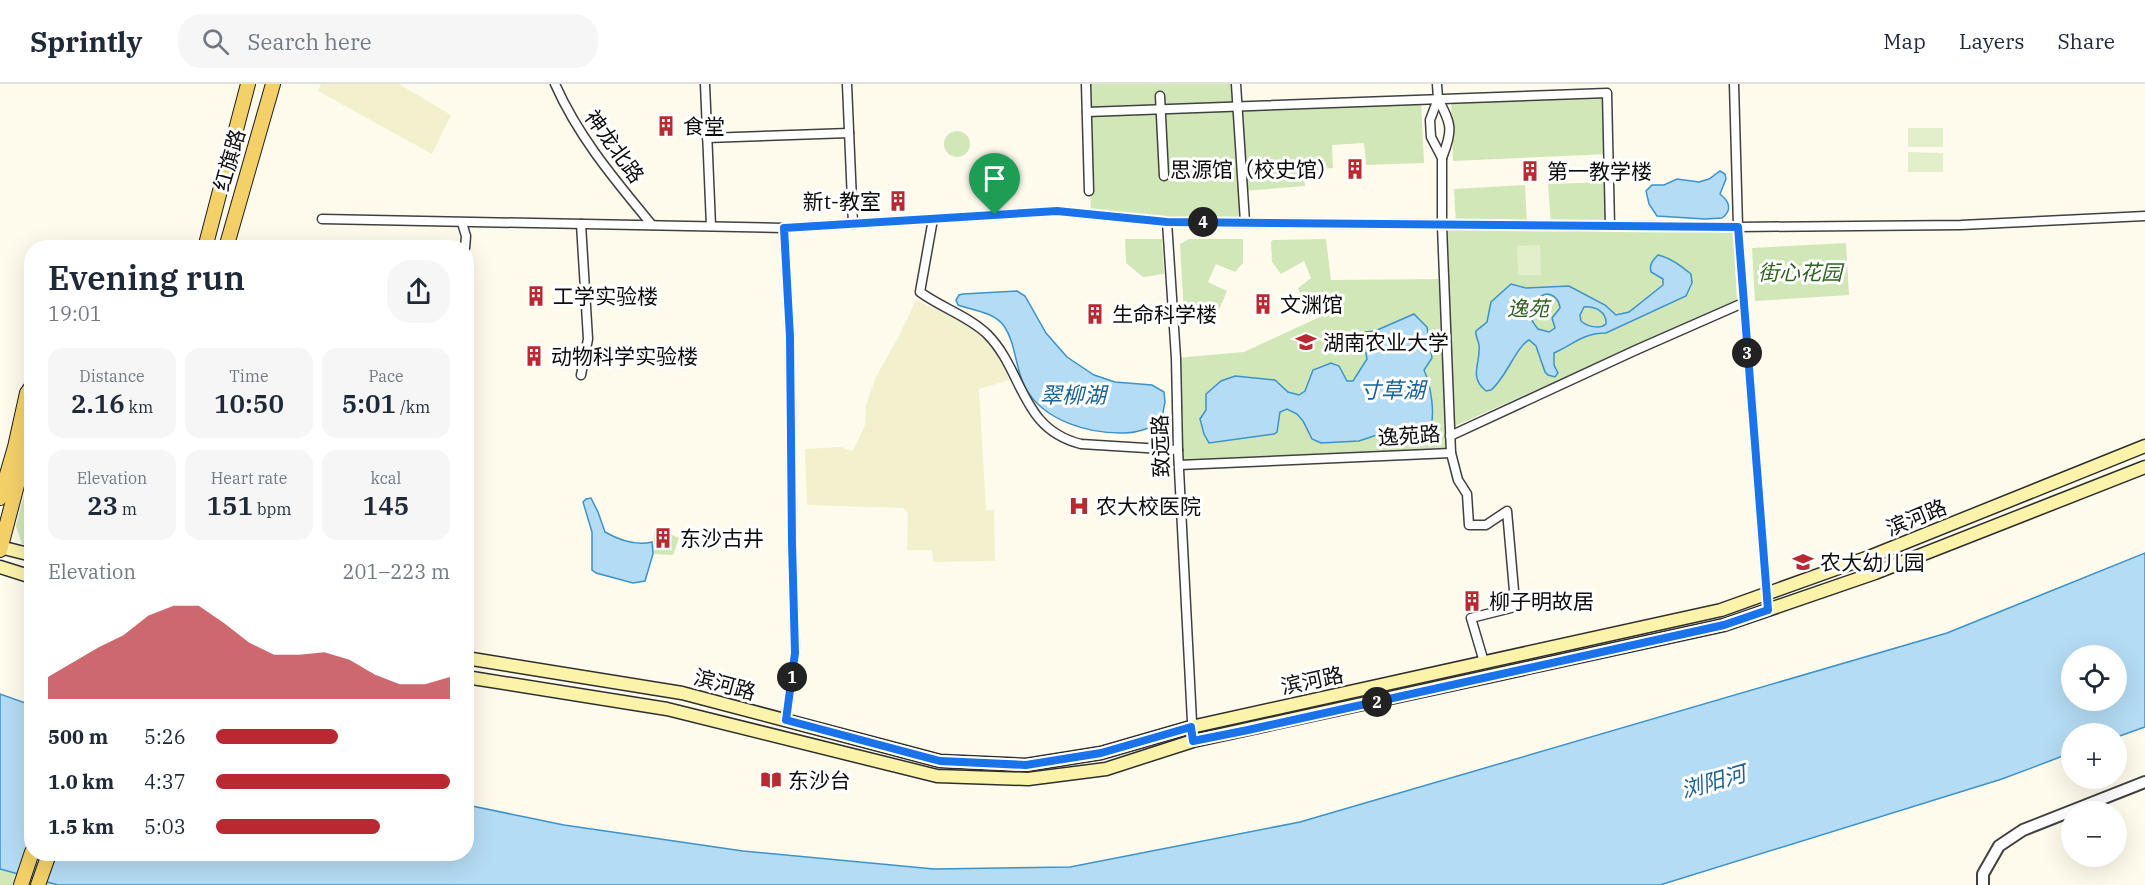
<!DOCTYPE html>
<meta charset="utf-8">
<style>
body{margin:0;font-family:"IBM Plex Serif","Noto Sans SC",serif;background:#f6f6f7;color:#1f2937;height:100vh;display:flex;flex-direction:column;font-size:22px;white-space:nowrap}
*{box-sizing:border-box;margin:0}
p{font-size:20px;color:#747a83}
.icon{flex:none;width:33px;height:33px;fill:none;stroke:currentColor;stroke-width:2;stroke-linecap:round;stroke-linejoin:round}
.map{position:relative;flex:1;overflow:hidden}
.panel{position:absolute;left:24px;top:156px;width:450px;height:621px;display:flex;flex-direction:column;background:#fff;border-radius:24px;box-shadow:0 6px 24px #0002}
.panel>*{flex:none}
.buttons{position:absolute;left:2061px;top:561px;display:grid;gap:12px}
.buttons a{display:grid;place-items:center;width:66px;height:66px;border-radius:50%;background:#fff;box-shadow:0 6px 24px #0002;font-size:30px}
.pin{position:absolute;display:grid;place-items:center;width:51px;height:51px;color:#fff;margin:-62px -26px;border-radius:50% 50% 50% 0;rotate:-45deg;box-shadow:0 0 6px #0007}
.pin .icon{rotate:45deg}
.km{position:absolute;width:30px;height:30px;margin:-15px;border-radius:50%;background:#222;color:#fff;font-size:16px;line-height:30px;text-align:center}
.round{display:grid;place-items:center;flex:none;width:63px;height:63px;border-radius:24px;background:#f6f6f7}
.head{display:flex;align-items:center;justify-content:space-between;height:102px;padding:0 24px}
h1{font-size:33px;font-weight:600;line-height:45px}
.metrics{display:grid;grid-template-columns:repeat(3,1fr);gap:9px;height:102px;padding:6px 24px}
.metrics div{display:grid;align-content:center;border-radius:15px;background:#f6f6f7;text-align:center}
.metrics b{font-size:26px;font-weight:600}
.metrics small{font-size:16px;font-weight:400}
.metrics p{font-size:16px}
.chart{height:168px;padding:12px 24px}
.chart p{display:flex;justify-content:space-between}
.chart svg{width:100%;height:108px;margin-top:6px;fill:#b82931;opacity:.7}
ul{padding:0 24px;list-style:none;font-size:20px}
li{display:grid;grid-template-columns:96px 72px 1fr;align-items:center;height:45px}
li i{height:15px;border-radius:8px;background:#b82931}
header{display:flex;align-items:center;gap:36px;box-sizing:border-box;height:84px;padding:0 30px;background:#fff;border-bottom:2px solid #e0e1e3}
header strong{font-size:28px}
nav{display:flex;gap:33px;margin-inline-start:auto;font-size:21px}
.search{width:420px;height:54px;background:#f6f6f7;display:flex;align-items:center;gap:15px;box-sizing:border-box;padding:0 21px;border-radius:24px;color:#747a83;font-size:22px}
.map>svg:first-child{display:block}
.farmland{fill:#f3f0ce}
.green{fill:#d1e7b8}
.pitch{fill:#e2efca}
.water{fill:#b4dcf4;stroke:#3d92c9;stroke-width:1.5;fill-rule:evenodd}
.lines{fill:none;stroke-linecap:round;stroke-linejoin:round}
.minor-casing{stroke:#404040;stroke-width:11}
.tertiary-casing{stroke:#404040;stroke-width:14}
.secondary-casing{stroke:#2f2f2f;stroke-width:15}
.primary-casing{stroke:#1e1e1e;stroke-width:16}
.minor{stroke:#fff;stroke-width:8}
.tertiary{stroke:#fff;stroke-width:10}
.secondary{stroke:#fcf3aa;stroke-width:12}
.primary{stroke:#f4d168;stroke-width:14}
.route-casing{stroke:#fff;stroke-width:12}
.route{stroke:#1a73e8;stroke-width:8}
.labels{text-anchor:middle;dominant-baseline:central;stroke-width:6;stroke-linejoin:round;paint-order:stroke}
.poi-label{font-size:21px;fill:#0d0d0d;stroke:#fff;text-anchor:start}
.street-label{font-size:21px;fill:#0d0d0d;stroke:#fff}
.park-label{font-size:21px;font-style:italic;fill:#2e621f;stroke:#fff}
.water-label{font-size:22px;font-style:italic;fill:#1a639a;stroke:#fff}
</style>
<header>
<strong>Sprintly</strong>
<div class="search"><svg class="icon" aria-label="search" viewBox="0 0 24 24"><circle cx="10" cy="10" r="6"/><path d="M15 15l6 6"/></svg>Search here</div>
<nav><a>Map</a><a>Layers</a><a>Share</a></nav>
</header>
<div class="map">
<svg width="2145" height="801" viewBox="0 0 2145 801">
<rect width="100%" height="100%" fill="#fefbed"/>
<g class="farmland">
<path d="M321,0H399L451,31L432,70L318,7Z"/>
<path d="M916,216L969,241L987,253L1004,278L1009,296L979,305L986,426H994L995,477L933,478L932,466H907L908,430L903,424L807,421L805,365L841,363L853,367L865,341L866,321L876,293L899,252Z"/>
</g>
<g class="green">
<path d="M1086,0H1237L1238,21L1421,16L1424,79L1366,81L1364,59L1332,61L1333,84L1304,86L1305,102L1243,107L1245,138L1091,130Z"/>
<path d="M1607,9L1609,70L1453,77L1451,16Z"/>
<circle cx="957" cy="60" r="13"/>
<path d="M1609,98L1610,142H1551L1548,100Z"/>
<path d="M1525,101L1527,142H1456L1454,105Z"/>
<path d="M1447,146L1733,147L1737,216L1455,342Z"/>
<path d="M1125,155H1162L1164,190L1143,193L1126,179Z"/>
<path d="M1189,155H1243V179L1235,188L1216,180L1208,198L1227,207L1215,235L1184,231L1180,160Z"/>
<path d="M1326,155L1331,196L1444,195L1451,369L1179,381L1176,274L1244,268L1324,231V222L1309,229L1298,204L1311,194L1304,177L1281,190L1272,178L1271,158L1273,156Z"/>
<path d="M1846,159L1849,211L1755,217L1752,164Z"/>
<path d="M31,384V463L22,460L16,442Z"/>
<path d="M659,445L679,454L673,471L653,470L654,449L655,446Z"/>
<path d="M0,785H5L58,801H0Z"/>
</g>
<g class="pitch">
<rect x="1908" y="44" width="35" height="19"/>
<path d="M1908,68L1943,69V88H1908Z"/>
<path d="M1540,161L1541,191H1518L1517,162Z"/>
</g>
<g class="water">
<path d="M1720,87L1725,90L1726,95L1720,110C1729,117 1733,126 1722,134L1705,135L1657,132L1649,120L1646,107L1652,101H1664L1677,95L1699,98L1709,95Z"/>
<path d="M1658,171C1671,174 1681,182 1691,190L1692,199L1686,212L1606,249C1583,249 1574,260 1554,269V281L1558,289L1555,293L1548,291L1545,288L1536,262L1529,256C1516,263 1506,294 1491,306L1486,307C1468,292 1481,280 1479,261C1478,255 1475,252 1476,247L1487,238L1491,218L1511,200L1526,204L1569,202L1605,221L1616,231L1629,228L1663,201V195L1651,188C1649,180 1653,176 1658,171ZM1547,210C1555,211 1559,216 1560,224L1552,234L1555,244L1549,248L1538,245C1525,230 1526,215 1547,210ZM1584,223C1595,222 1607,228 1606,240C1599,246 1587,242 1581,237L1580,231Z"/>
<path d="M1017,207L1025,212L1046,249L1067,273L1094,291L1115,298L1152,301L1164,308L1165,318L1161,339C1150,344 1137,349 1125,349C1089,350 1043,337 1025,303C1015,284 1016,259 1004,242C994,228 972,226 958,221L956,216L959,211L963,210Z"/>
<path d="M1414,230L1427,243L1432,274L1424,286C1430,299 1438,337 1427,348L1421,349L1405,344H1398L1359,357L1321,359L1312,355L1303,337L1297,330L1287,325L1280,328L1277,348L1274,350L1209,359L1204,350L1200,335L1206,326V310L1221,297L1235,292L1275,296L1288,308L1299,311L1305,307L1313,286L1331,279L1339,282L1347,297H1353L1367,275L1363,253L1365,248L1375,247Z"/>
<path d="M591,414L598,428L605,448C619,456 635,462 652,458L653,470L645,497L633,499L596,489L592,486V448L583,418L586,415Z"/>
<path d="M2145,469V643L2117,653L2116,650H2072L2071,669L2002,695L1660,801H58L0,785V610L31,621L32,770H466L467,721L564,741L743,767L934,785L1070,783L1300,738L1947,549ZM2072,572H2116V616H2072Z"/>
</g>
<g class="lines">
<g class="minor-casing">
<g id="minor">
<path d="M555,0C579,54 615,96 652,141"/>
<path d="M705,0L711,142"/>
<path d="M847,0L853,140"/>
<path d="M1086,0L1089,107"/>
<path d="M1236,0L1245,138"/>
<path d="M1734,0L1738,143L1768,526"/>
<path d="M1160,12L1164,92"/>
<path d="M1438,15C1452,41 1453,46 1442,74"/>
<path d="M1087,28L1607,9L1610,142"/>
<path d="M707,54L849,49"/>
<path d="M322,135L784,144L1057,127L1167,138L1738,143L1961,141L2145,132"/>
<path d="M933,135L920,208C940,223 970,233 987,250C1024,287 1020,345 1081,360L1178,366"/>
<path d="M1167,138L1176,274L1178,366L1193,657"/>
<path d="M462,139L466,152L465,164"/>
<path d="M784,144L790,253L792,459L795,569L786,636"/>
<path d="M581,291L588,255L581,140"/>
<path d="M1450,352L1636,266L1743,219"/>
<path d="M1451,369L1458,396L1467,410L1469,441H1486L1507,427L1515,518L1511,524L1471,534L1484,578"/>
<path d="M1179,381L1451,369L1442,142V74L1431,53L1430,36L1438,15L1437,0"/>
</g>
</g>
<g class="tertiary-casing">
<path id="tertiary" d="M1983,801V790L1999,762L2023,746L2145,698"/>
</g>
<g class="secondary-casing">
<g id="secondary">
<path d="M0,463L32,471"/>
<path d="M0,483L32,493"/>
<path d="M466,574L682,609L940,677L1026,681L1101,669L1191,643L1721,526L1869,473L2145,362"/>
<path d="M466,593L667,625L937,692L1028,695L1106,685L1193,657L1724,541L1875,489L2145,383"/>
</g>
</g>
<g class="primary-casing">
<g id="primary">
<path d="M205,164L248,0"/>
<path d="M226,164L273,0"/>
<path d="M0,414L15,363L27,309L32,302"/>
<path d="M0,466L32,344"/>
<path d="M21,801L32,768"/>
<path d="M38,801L49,770"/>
</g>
</g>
<use href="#minor" class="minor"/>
<use href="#tertiary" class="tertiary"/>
<use href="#secondary" class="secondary"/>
<use href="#primary" class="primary"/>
</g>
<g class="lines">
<g class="route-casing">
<path id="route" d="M1057,127L1167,138L1738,143L1768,526L1724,541L1248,646L1193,657L1191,643L1101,669L1026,681L940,677L786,636L795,569L792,459L790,253L784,144Z"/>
</g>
<use href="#route" class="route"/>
</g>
<defs>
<g id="building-bare" transform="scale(1.62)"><path d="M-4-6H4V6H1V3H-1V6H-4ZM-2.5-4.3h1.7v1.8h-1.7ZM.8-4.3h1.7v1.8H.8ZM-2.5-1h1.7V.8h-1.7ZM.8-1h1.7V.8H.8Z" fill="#b82931" stroke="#fff" stroke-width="2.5" paint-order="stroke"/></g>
<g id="university-bare" transform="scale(1.62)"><path d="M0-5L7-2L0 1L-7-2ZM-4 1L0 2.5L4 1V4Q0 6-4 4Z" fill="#b82931" stroke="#fff" stroke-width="2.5" paint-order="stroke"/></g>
<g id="hospital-bare" transform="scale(1.62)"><path d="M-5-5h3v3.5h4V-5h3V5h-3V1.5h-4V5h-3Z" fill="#b82931" stroke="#fff" stroke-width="2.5" paint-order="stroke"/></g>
<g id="school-bare" transform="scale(1.62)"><path d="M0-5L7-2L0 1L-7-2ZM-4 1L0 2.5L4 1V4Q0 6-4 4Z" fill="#b82931" stroke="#fff" stroke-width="2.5" paint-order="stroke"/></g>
<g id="library-bare" transform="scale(1.62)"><path d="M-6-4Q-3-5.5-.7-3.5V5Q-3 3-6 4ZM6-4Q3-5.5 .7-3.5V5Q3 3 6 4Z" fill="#b82931" stroke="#fff" stroke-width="2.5" paint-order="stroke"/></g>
</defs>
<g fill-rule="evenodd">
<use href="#building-bare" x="666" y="42"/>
<use href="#building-bare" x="1355" y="85"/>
<use href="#building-bare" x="1530" y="87"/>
<use href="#building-bare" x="898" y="117"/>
<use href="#building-bare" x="536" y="212"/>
<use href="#building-bare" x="1263" y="220"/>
<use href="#building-bare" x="1095" y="230"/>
<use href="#university-bare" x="1306" y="258"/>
<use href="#building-bare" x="534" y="272"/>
<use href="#hospital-bare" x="1079" y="422"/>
<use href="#building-bare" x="663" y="454"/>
<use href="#school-bare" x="1803" y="478"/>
<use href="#building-bare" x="1472" y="517"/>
<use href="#library-bare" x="771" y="696"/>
</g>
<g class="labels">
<g class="poi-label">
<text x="683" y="42">食堂</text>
<text x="1338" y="85" text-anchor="end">思源馆（校史馆）</text>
<text x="1547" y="87">第一教学楼</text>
<text x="881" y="117" text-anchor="end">新t-教室</text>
<text x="553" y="212">工学实验楼</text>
<text x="1280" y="220">文渊馆</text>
<text x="1112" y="230">生命科学楼</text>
<text x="1323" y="258">湖南农业大学</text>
<text x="551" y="272">动物科学实验楼</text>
<text x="1096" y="422">农大校医院</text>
<text x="680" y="454">东沙古井</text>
<text x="1820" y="478">农大幼儿园</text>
<text x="1489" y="517">柳子明故居</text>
<text x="788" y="696">东沙台</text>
</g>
<g class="street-label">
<text transform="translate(615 62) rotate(54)">神龙北路</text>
<text transform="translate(229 76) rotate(-74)">红旗路</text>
<text transform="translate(1409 351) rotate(-4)">逸苑路</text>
<text transform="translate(1160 362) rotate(-92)">致远路</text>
<text transform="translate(1916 433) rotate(-22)">滨河路</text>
<text transform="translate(1312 596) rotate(-12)">滨河路</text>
<text transform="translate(725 600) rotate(15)">滨河路</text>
</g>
<g class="park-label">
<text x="1800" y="188">街心花园</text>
<text x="1528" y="224">逸苑</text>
</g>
<g class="water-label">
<text x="1392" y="305">寸草湖</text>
<text x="1073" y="310">翠柳湖</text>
<text transform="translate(1713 697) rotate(-16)">浏阳河</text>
</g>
</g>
</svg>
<div class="buttons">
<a><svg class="icon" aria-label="locate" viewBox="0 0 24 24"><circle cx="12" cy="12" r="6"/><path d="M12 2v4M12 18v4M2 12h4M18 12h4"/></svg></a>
<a>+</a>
<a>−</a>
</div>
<div class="pin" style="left:995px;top:131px;background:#1e9e55"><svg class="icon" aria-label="arrive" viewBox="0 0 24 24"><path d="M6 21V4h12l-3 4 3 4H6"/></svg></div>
<b class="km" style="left:792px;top:593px">1</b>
<b class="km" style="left:1377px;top:618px">2</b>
<b class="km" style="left:1747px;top:269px">3</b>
<b class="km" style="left:1203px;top:138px">4</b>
<section class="panel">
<div class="head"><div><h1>Evening run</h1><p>19:01</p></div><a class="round"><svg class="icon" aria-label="share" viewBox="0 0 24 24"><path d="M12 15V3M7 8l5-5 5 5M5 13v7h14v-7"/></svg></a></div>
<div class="metrics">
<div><p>Distance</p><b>2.16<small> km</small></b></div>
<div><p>Time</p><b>10:50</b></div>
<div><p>Pace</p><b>5:01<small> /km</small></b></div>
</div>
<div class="metrics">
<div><p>Elevation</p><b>23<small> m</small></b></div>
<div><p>Heart rate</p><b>151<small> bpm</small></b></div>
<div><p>kcal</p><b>145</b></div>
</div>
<div class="chart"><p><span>Elevation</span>201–223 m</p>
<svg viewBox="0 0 160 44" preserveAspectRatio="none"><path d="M0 44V35L10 29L20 23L30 18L40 10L50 6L60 6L70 13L80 21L90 26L100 26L110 25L120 28L130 34L140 38L150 38L160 35V44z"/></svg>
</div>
<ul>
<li><b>500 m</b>5:26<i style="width:52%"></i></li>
<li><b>1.0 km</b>4:37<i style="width:100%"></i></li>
<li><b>1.5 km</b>5:03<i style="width:70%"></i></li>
</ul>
</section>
</div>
